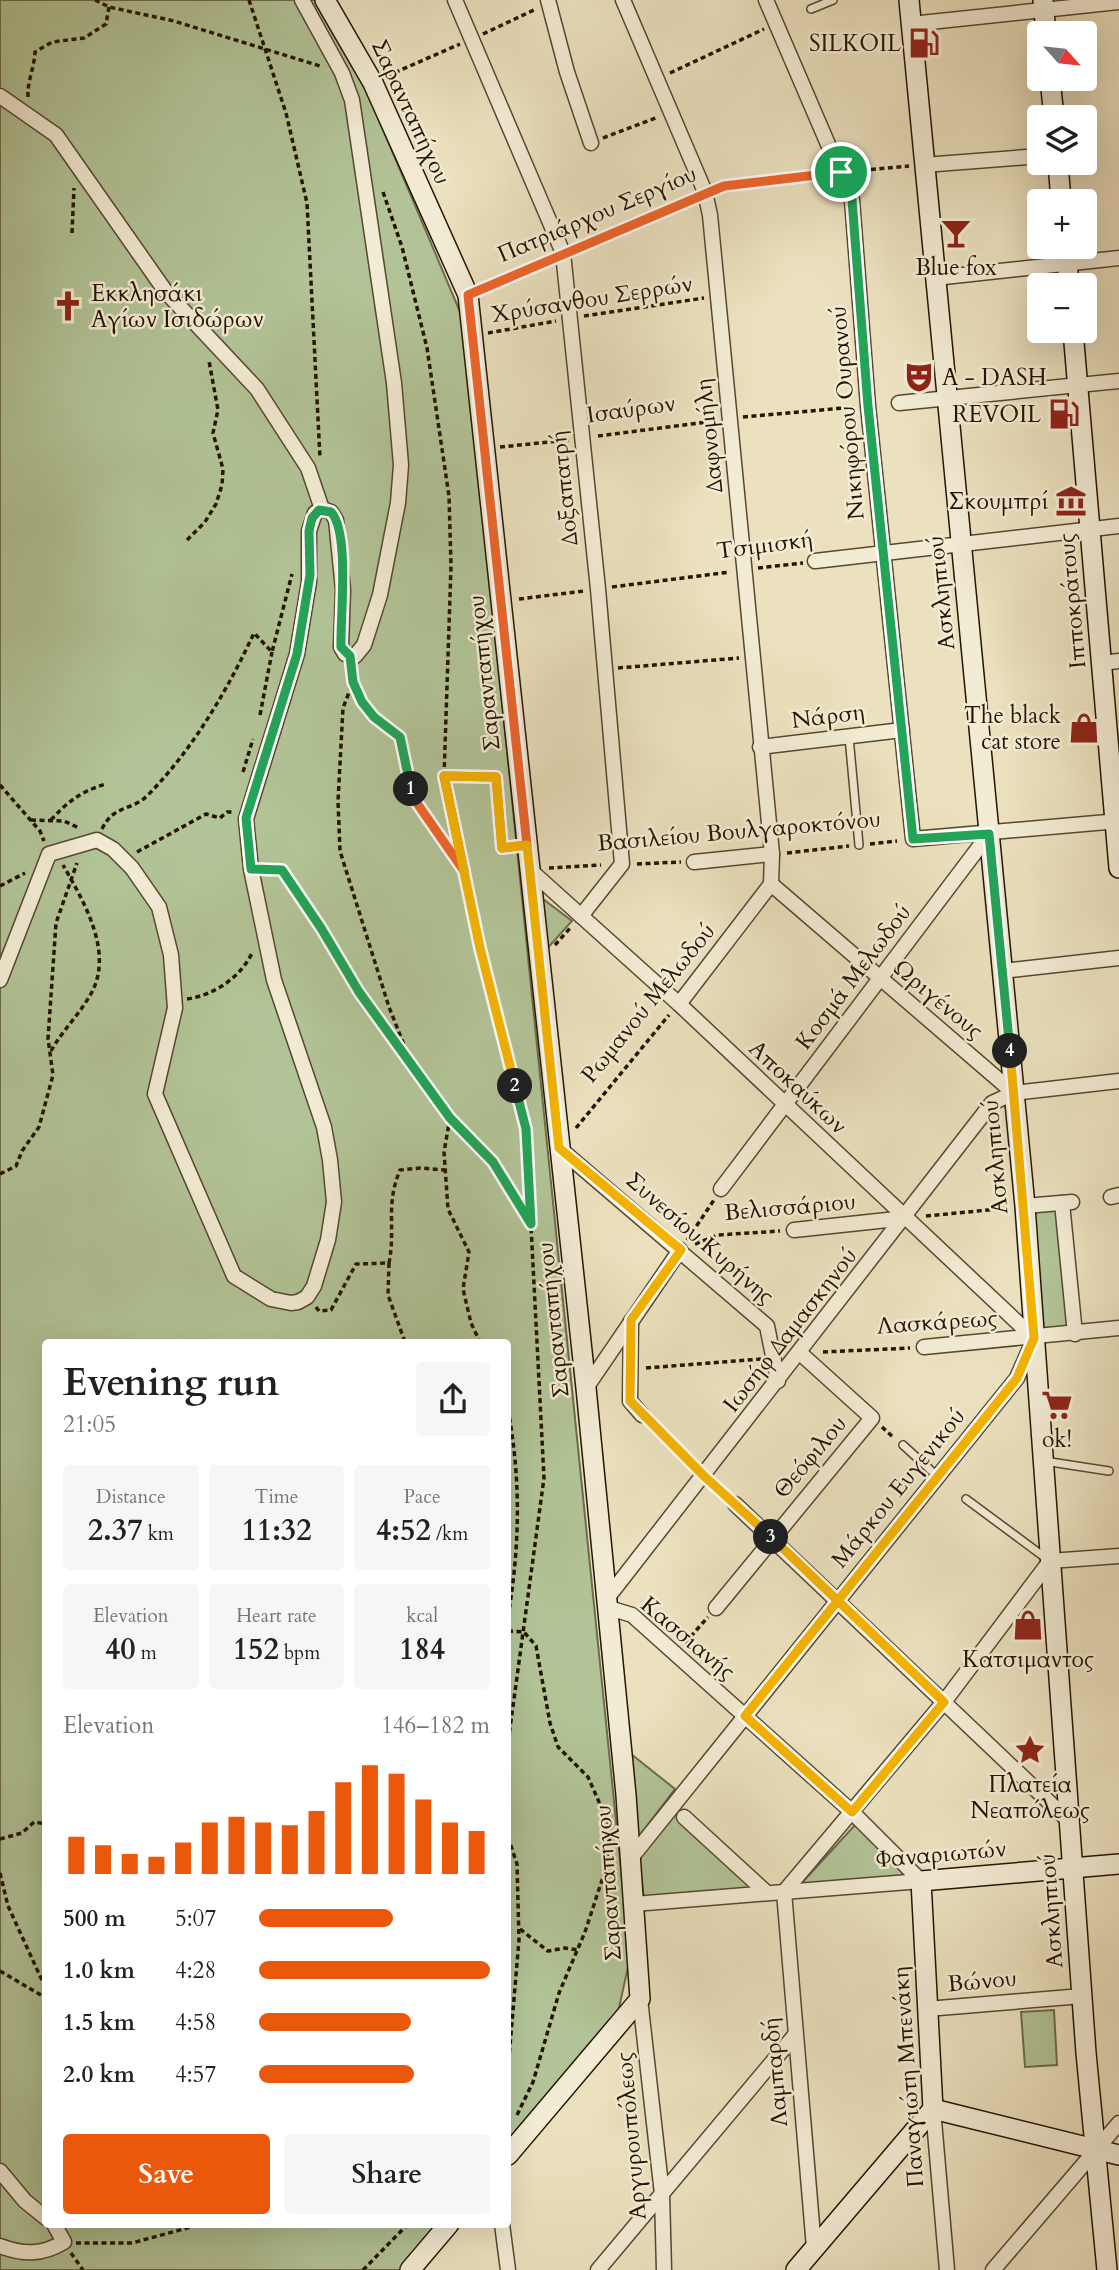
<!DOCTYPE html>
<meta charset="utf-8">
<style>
body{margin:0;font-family:Cardo,serif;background:#f6f6f6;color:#202124;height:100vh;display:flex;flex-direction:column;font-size:26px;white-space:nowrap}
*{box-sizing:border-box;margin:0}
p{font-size:23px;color:#757577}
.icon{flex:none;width:38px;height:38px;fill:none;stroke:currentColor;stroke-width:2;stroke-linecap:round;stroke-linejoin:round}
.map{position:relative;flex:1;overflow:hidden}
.panel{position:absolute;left:42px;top:1339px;width:469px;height:889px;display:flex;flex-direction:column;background:#fff;border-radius:7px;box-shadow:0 7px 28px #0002}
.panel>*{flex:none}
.needle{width:46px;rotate:117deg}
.tools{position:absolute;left:1027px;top:21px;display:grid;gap:14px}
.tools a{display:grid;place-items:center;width:70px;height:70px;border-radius:7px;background:#fff;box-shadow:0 7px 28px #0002;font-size:35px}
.pin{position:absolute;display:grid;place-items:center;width:60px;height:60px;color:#fff;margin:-30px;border:4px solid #fff;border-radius:50%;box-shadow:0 2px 7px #0007}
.km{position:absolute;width:35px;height:35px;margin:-18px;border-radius:50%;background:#222;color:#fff;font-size:19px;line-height:35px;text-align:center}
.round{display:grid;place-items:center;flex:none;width:74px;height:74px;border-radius:7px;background:#f6f6f6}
.overview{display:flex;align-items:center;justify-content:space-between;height:119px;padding:0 21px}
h1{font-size:38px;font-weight:700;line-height:52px}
.figures{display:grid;grid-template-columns:repeat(3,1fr);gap:10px;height:119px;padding:7px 21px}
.figures div{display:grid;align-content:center;border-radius:7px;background:#f6f6f6;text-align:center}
.figures b{font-size:30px;font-weight:700}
.figures small{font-size:19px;font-weight:400}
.figures p{font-size:19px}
.chart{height:196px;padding:14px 21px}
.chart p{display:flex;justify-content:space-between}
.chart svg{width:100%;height:126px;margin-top:7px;stroke:#ea580c;stroke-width:6}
.button{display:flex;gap:14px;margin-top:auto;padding:14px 21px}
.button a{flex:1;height:80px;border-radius:7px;background:#ea580c;color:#fff;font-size:28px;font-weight:700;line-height:80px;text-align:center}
.button a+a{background:#f6f6f6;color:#202124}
ul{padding:0 21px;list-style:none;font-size:23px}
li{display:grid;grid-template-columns:112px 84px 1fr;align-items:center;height:52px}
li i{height:18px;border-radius:9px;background:#ea580c}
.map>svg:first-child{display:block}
.green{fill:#b2c497;stroke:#6b6c4c;stroke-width:2}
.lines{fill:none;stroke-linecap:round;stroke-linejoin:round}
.lane-casing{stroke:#564730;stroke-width:10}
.street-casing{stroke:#564730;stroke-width:17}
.secondary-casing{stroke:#241400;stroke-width:22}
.path{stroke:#241400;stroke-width:3.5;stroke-dasharray:5 3.5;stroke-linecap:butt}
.lane{stroke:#f3ecd5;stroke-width:7}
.street{stroke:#f3ecd5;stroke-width:14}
.secondary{stroke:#f3ecd5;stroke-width:19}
.split-1-casing{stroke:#fff;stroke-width:14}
.split-2-casing{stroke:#fff;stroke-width:14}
.split-3-casing{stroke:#fff;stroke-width:14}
.split-4-casing{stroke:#fff;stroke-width:14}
.split-5-casing{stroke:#fff;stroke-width:14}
.split-1{stroke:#f0652b;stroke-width:9}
.split-2{stroke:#22a559;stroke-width:9}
.split-3{stroke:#f5b400;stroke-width:9}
.split-4{stroke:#f5b400;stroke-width:9}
.split-5{stroke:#22a559;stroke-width:9}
.labels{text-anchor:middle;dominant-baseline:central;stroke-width:5;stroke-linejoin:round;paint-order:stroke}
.poi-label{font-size:23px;fill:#241400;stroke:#f3ecd5;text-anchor:end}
.street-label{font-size:23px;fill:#241400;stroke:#f3ecd5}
</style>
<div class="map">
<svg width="1119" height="2270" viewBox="0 0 1119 2270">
<rect width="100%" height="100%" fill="#ece1bf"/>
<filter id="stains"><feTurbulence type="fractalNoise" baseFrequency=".00286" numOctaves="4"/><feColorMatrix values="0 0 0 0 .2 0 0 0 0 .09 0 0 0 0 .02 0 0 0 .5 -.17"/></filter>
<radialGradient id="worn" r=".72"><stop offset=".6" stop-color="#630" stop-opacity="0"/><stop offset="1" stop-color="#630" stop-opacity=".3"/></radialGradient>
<g class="green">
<path d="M0,0H316L363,82L463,319L630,1958L617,2017L508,2149V1342H46V2224H443L404,2270H0Z"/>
<path d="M539,896L572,921L545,951Z"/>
<path d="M1060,1207L1071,1327L1041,1330L1031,1209Z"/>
<path d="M626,1750L675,1789L636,1840Z"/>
<path d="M676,1812L760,1890L644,1899L639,1857Z"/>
<path d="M855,1825L908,1876L799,1886Z"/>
<path d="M1054,2010L1057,2065L1025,2067L1021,2012Z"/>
</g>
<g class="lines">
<g class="lane-casing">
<g id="lane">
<path d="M811,9L833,0"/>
<path d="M753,183L839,172"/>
<path d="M849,737L859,845"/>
<path d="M903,1445L937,1476"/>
<path d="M1044,1461L1109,1471"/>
<path d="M966,1499L1047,1559"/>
</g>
</g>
<g class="street-casing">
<g id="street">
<path d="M455,0L563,253L598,589L622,864L581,916"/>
<path d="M548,0L567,72L591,143"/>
<path d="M623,0L705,192L710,215L772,854L771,884"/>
<path d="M766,0L852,200L868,406L913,839L1119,821"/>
<path d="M911,24L1119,2"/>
<path d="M0,96L56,135L166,292L257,389L308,468L322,509"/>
<path d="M924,165L1040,156"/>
<path d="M935,278L1119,258"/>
<path d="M899,403L1119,381"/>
<path d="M815,561L1119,526"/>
<path d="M1102,663L1119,661"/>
<path d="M760,747L902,730"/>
<path d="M694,862L772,854"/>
<path d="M530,870L679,1004L1034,1338"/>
<path d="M771,884L1014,1093"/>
<path d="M1002,971L1119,958"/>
<path d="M0,980L49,854L97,840L113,849L132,868L159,907L171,955L175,1008L155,1094L234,1276L271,1299L291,1303L298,1302L307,1297L314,1286L328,1240L334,1202L330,1160L324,1127L274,980L251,869L246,819L297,654L309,582V531L315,513L322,509L331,512L336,520L343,590L341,647L345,654L355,656L364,645L380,595L398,503L401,465L394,383L352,100L342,73L302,0"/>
<path d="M679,1004L771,884"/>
<path d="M559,1148L767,1326L778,1381"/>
<path d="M721,1189L989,834"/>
<path d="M1111,1197L1119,1195"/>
<path d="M1062,1203L1075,1334"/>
<path d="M1025,1206L1072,1202"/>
<path d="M794,1230L906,1218"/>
<path d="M631,1321L630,1401L642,1415"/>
<path d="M924,1347L1119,1328"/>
<path d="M586,1388L680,1250"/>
<path d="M735,1504L1069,1821"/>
<path d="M605,1601L992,1103L1014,1093L1119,1081"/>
<path d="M606,1607L632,1615L852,1812L921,1881L634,1904"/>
<path d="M716,1608L872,1418L800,1353"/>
<path d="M684,1817L767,1893"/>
<path d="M631,1858L1017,1378L1034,1339"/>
<path d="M784,1892L944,1702L1050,1561L1119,1556"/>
<path d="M784,1892L814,2248"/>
<path d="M640,1999L662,2194L664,2270"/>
<path d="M927,2009L1082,1996"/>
<path d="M933,2109L947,2270"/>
<path d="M0,2171L25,2201L46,2218"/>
<path d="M502,2224L508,2270"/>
<path d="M0,2246C24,2255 42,2255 64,2242L54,2224"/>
<path d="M598,2270L795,2035"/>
<path d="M993,2270L1119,2123"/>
</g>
</g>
<g class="secondary-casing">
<g id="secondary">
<path d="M325,0L373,83L468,295L586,1388L626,1795L640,1999L508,2155"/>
<path d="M909,0L1025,1206L1086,2053L1107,2270"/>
<path d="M1043,0L1046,33"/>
<path d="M1050,79L1054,117"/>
<path d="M1058,163L1061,201"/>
<path d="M1066,247L1069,285"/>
<path d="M1073,331L1119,868"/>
<path d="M933,2109L921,1881L1119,1864"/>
<path d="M933,2109L1119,2155"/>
<path d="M410,2270L449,2224"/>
<path d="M796,2270L933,2109"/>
</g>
</g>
<g class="path">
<path d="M95,0L109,7L174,21L320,66"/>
<path d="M249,0L286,113L307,203L320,458"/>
<path d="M483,34L536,9"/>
<path d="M670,73L764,29"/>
<path d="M387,76L460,44"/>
<path d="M28,97C27,82 34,69 35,52L52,42L84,38L106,24L109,7"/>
<path d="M603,138L658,117"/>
<path d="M854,171L909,166"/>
<path d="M717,188L744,184"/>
<path d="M383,192L402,247L427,348L449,496L451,566L444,777L480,948L526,1129L544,1478L508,1743"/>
<path d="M72,233L74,188"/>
<path d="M575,247L690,198"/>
<path d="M482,289L549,259"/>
<path d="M584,316L704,298"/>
<path d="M488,333L556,321"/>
<path d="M743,417L854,407"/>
<path d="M598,436L715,421"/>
<path d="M500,447L569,440"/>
<path d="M187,540L205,522L216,504L222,485L223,469L213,433L218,410L209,361"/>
<path d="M758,568L803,563"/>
<path d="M612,587L730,572"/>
<path d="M519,599L584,591"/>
<path d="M618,668L739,658"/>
<path d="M352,669L353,682L343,708L338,801L340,851L389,1007L410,1060"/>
<path d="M353,682L362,702L375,717L400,737L412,796L463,869"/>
<path d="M260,715L272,652"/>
<path d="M243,772L253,739"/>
<path d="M444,777H496L502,848L511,847"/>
<path d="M0,785L40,831L44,841"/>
<path d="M31,820L64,821L79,828"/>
<path d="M51,820C68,801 82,791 106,784"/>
<path d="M102,829C113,805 132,811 148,795C193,749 227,691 254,633L272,652L292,574"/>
<path d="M870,844L897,841"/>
<path d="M137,852L206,814L220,818L227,812H232"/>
<path d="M787,853L849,846"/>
<path d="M637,864L681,862"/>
<path d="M549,868L601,865"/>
<path d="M267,870H282L322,928L359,992L450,1118L493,1162L530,1223"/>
<path d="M0,886L25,873"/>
<path d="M555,945L571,927"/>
<path d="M187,999C214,995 240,978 252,953"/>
<path d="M51,1051C62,1031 78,1016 89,997C116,955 84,902 63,865"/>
<path d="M450,1118L444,1152L448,1209L469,1252L463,1289L471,1323L480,1342"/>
<path d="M576,1128L669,1015"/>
<path d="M0,1174L16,1166L22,1151L39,1127L53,1075L48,1039L56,923L77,863"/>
<path d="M926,1216L1009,1208"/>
<path d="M687,1240L714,1200"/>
<path d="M695,1244L718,1235L780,1231"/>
<path d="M389,1263L388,1295L405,1342"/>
<path d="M316,1307L319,1311L331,1310L356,1264L389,1263C396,1227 385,1206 400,1170L420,1168L445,1170"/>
<path d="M290,1342V1341"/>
<path d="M823,1352L910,1348"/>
<path d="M646,1368L761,1359"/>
<path d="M508,1409C521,1481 520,1544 508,1617"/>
<path d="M651,1424L693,1465"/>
<path d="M882,1427L894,1438"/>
<path d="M508,1631L524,1632L536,1646L550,1723L558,1747L588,1777L610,1827"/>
<path d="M685,1643L708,1617"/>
<path d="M508,1837L517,1864L519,1940L508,2069"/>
<path d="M0,1839L22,1833L34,1822L46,1824"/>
<path d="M0,1873L8,1906L46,1989"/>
<path d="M520,1929L548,1951L565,1948L579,1950"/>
<path d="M0,1971L46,1998"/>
<path d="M517,2115L533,2082L559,1993L585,1932L605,1871L610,1834"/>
<path d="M76,2243H132L202,2224"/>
<path d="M71,2253L83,2270"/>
<path d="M363,2270L408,2224"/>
</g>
<use href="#lane" class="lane"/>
<use href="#street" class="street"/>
<use href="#secondary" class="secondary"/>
</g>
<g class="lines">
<g class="split-1-casing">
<path id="split-1" d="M411,789L412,796L464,871L444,776L496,777L502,848L527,845L468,295L724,186L841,172"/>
</g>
<g class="split-2-casing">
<path id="split-2" d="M411,789L400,737L374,717L362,702L353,682L350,656L341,647C340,618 350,532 331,512L319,510L312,518L309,531L310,575L297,654L246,818L251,869L282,870L321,928L359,992L450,1118L493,1162L531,1224L526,1129L515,1086"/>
</g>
<g class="split-3-casing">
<path id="split-3" d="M515,1086L480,948L444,776L496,777L502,848L527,845L559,1148L681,1250L631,1320L630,1401L704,1476L771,1537"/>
</g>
<g class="split-4-casing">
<path id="split-4" d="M771,1537L772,1538L944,1702L852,1812L745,1716L1017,1378L1034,1338L1010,1051"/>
</g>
<g class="split-5-casing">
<path id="split-5" d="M841,172L852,200L868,406L913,839L989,834L1010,1051"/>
</g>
<use href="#split-1" class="split-1"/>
<use href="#split-2" class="split-2"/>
<use href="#split-3" class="split-3"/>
<use href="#split-4" class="split-4"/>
<use href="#split-5" class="split-5"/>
</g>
<defs>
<g id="fuel-bare" transform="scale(2.415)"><path d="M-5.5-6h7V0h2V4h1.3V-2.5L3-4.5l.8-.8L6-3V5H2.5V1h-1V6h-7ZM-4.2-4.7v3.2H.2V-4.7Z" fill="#8f2418" stroke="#f3ecd5" stroke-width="2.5" paint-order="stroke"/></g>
<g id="bar-bare" transform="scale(2.415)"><path d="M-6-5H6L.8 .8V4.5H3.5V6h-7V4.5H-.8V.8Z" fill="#8f2418" stroke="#f3ecd5" stroke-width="2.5" paint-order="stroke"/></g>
<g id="church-bare" transform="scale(2.415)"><path d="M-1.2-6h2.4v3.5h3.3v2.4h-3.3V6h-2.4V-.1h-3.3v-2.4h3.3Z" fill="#8f2418" stroke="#f3ecd5" stroke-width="2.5" paint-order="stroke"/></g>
<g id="theatre-bare" transform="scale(2.415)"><path d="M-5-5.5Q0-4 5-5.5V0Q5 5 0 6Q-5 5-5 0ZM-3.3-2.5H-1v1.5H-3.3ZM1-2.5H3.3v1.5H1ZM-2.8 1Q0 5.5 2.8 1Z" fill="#8f2418" stroke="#f3ecd5" stroke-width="2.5" paint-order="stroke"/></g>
<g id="museum-bare" transform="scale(2.415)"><path d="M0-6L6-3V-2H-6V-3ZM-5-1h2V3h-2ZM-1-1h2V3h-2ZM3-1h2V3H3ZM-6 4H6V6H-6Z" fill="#8f2418" stroke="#f3ecd5" stroke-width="2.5" paint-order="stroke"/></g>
<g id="shop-bare" transform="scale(2.415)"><path d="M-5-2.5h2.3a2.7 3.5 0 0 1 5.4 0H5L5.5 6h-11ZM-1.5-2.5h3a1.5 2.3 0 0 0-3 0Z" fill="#8f2418" stroke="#f3ecd5" stroke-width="2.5" paint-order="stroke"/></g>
<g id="supermarket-bare" transform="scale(2.415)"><path d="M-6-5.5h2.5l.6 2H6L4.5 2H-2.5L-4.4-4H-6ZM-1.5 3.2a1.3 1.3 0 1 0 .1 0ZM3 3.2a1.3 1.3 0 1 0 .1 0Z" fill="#8f2418" stroke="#f3ecd5" stroke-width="2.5" paint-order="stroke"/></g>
<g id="sight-bare" transform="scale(2.415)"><path d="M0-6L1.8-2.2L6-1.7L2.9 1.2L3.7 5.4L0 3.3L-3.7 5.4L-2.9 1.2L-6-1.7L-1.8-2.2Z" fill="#8f2418" stroke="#f3ecd5" stroke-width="2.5" paint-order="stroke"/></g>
</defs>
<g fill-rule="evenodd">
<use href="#fuel-bare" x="924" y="43"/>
<use href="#bar-bare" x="956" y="233"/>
<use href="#church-bare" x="68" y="306"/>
<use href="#theatre-bare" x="919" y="377"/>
<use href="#fuel-bare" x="1064" y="414"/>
<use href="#museum-bare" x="1071" y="501"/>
<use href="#shop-bare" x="1084" y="728"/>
<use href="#supermarket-bare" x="1057" y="1405"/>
<use href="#shop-bare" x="1028" y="1625"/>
<use href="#sight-bare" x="1030" y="1750"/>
</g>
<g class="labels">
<g class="poi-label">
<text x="901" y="43">SILKOIL</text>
<text x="956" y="267" text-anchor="middle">Blue fox</text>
<text x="91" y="293" text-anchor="start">Εκκλησάκι<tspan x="91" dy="26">Αγίων Ισιδώρων</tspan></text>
<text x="942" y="377" text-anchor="start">A - DASH</text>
<text x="1041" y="414">REVOIL</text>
<text x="1048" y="501">Σκουμπρί</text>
<text x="1061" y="715">The black<tspan x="1061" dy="26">cat store</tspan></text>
<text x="1057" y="1439" text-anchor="middle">ok!</text>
<text x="1028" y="1659" text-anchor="middle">Κατσιμαντος</text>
<text x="1030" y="1784" text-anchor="middle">Πλατεία<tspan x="1030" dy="26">Νεαπόλεως</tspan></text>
</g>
<g class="street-label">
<text transform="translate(411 112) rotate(65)">Σαρανταπήχου</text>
<text transform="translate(597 214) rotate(-23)">Πατριάρχου Σεργίου</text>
<text transform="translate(592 299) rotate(-9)">Χρύσανθου Σερρών</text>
<text transform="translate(631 409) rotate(-8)">Ισαύρων</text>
<text transform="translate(847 413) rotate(-95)">Νικηφόρου Ουρανού</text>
<text transform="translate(709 436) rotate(-96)">Δαφνομήλη</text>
<text transform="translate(564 488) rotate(-96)">Δοξαπατρή</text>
<text transform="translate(765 545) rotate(-7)">Τσιμισκή</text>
<text transform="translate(941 593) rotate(-96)">Ασκληπιού</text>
<text transform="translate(1072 601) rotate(-95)">Ιπποκράτους</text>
<text transform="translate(484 673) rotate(-96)">Σαρανταπήχου</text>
<text transform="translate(828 716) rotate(-7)">Νάρση</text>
<text transform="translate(739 831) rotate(-5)">Βασιλείου Βουλγαροκτόνου</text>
<text transform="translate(853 977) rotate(-53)">Κοσμά Μελωδού</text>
<text transform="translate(938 999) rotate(40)">Ωριγένους</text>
<text transform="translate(648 1003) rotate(-51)">Ρωμανού Μελωδού</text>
<text transform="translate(798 1087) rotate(43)">Αποκαύκων</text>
<text transform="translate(995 1157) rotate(-95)">Ασκληπιού</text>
<text transform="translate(790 1207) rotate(-5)">Βελισσάριου</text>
<text transform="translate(700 1238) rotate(41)">Συνεσίου Κυρήνης</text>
<text transform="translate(553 1320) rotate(-96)">Σαρανταπήχου</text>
<text transform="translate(937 1322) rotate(-4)">Λασκάρεως</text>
<text transform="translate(790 1330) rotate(-52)">Ιωσήφ Δαμασκηνού</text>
<text transform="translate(810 1457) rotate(-50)">Θεόφιλου</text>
<text transform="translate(898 1488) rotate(-51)">Μάρκου Ευγενικού</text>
<text transform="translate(688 1638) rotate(40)">Κασσιανής</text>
<text transform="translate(941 1854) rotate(-5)">Φαναριωτών</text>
<text transform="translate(608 1883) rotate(-94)">Σαρανταπήχου</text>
<text transform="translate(1051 1911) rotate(-94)">Ασκληπιού</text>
<text transform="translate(982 1981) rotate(-5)">Βώνου</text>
<text transform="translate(775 2072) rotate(-95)">Λαμπαρδή</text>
<text transform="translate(908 2077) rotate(-94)">Παναγιώτη Μπενάκη</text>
<text transform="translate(631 2136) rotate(-95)">Αργυρουπόλεως</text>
</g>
</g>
<rect width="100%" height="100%" filter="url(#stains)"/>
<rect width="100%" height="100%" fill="url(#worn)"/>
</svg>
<div class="tools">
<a><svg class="needle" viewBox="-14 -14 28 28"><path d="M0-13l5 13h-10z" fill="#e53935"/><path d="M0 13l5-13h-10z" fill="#757577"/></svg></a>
<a><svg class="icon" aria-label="layers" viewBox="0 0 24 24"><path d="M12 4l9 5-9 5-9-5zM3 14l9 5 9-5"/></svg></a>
<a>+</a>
<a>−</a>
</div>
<div class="pin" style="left:841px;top:172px;background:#1e9e55"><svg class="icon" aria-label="arrive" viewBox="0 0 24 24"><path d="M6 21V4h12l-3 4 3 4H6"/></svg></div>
<b class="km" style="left:411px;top:789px">1</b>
<b class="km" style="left:515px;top:1086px">2</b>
<b class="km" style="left:771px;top:1537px">3</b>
<b class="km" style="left:1010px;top:1051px">4</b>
<section class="panel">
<div class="overview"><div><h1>Evening run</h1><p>21:05</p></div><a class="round"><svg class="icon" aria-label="share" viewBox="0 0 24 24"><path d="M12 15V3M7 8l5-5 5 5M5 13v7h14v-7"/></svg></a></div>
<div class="figures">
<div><p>Distance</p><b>2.37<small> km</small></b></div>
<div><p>Time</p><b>11:32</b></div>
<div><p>Pace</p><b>4:52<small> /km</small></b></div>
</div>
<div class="figures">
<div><p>Elevation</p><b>40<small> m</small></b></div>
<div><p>Heart rate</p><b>152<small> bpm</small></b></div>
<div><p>kcal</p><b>184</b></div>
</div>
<div class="chart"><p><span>Elevation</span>146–182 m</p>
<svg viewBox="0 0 160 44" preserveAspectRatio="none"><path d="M5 44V31M15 44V34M25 44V37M35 44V38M45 44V33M55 44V26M65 44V24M75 44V26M85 44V27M95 44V22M105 44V12M115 44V6M125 44V9M135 44V18M145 44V26M155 44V29"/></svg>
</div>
<ul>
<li><b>500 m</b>5:07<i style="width:58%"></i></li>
<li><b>1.0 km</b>4:28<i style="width:100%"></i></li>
<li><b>1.5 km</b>4:58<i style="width:66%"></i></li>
<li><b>2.0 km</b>4:57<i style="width:67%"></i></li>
</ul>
<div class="button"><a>Save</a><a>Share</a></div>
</section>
</div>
